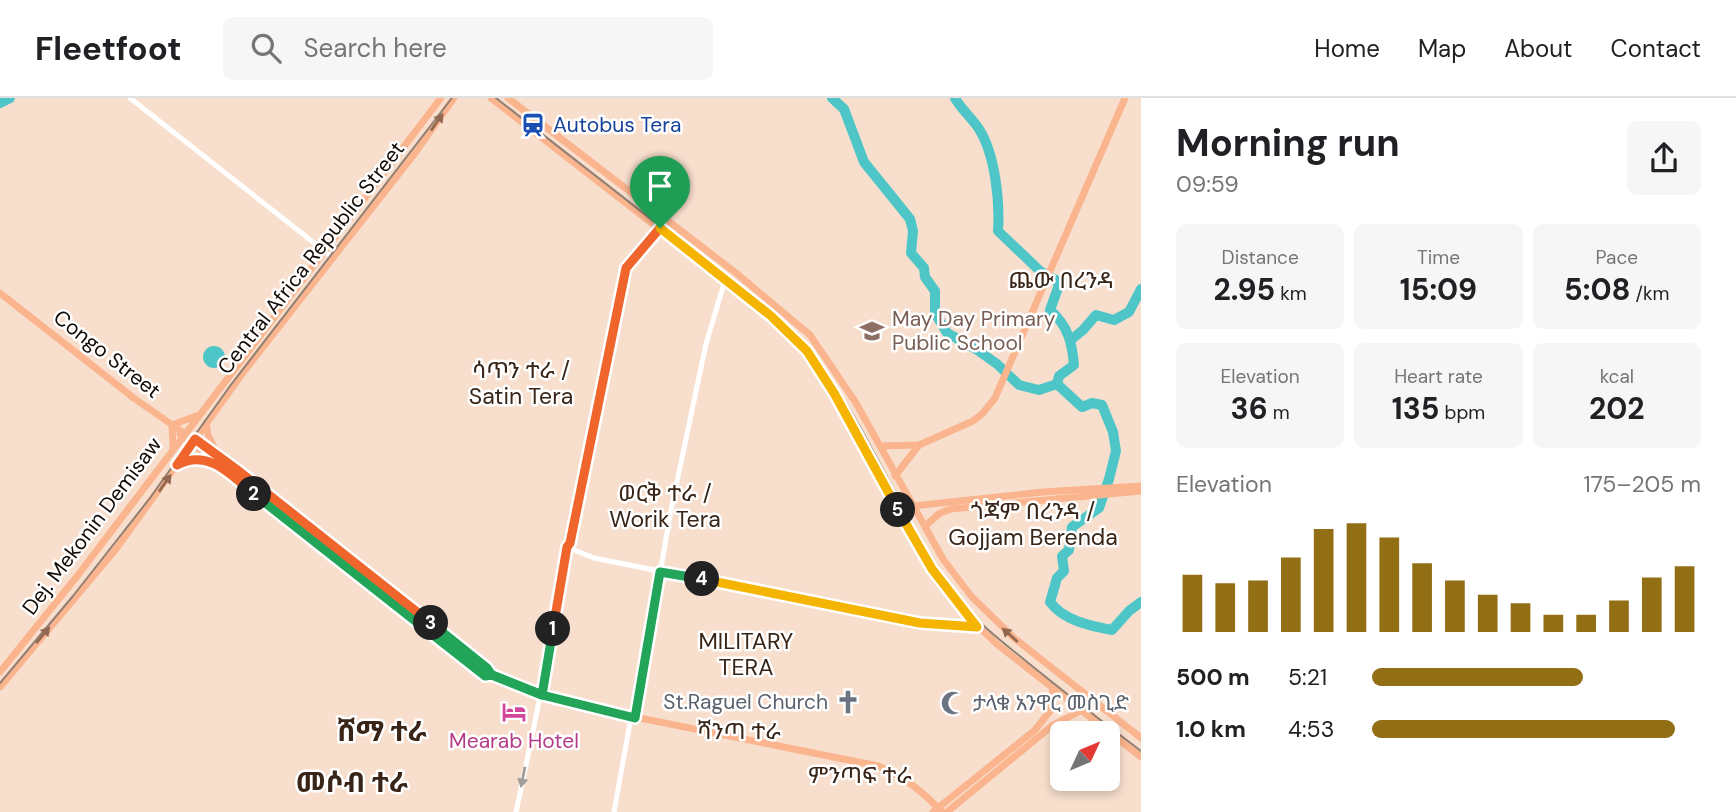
<!DOCTYPE html>
<meta charset="utf-8">
<style>
body{margin:0;font-family:"DM Sans","Noto Sans Ethiopic",sans-serif;background:#f6f6f6;color:#202124;height:100vh;display:flex;flex-direction:column;font-size:26px;white-space:nowrap}
*{box-sizing:border-box;margin:0}
p{font-size:23px;color:#757577}
.icon{flex:none;width:38px;height:38px;fill:none;stroke:currentColor;stroke-width:2;stroke-linecap:round;stroke-linejoin:round}
.map{position:relative;flex:1;overflow:hidden}
.details{display:flex;flex-direction:column;background:#fff;width:595px}
.details>*{flex:none}
.needle{width:46px;rotate:46deg}
.tools{position:absolute;left:1050px;top:623px;display:grid;gap:14px}
.tools a{display:grid;place-items:center;width:70px;height:70px;border-radius:10px;background:#fff;box-shadow:0 4px 10px #0003;font-size:35px}
.pin{position:absolute;display:grid;place-items:center;width:60px;height:60px;color:#fff;margin:-72px -30px;border-radius:50% 50% 50% 0;rotate:-45deg;box-shadow:0 0 7px #0007}
.pin .icon{rotate:45deg}
.km{position:absolute;width:35px;height:35px;margin:-18px;border-radius:50%;background:#222;color:#fff;font-size:19px;line-height:35px;text-align:center}
.round{display:grid;place-items:center;flex:none;width:74px;height:74px;border-radius:10px;background:#f6f6f6}
.headline{display:flex;align-items:center;justify-content:space-between;height:119px;padding:0 35px}
h1{font-size:38px;font-weight:700;line-height:52px}
.metrics{display:grid;grid-template-columns:repeat(3,1fr);gap:10px;height:119px;padding:7px 35px}
.metrics div{display:grid;align-content:center;border-radius:10px;background:#f6f6f6;text-align:center}
.metrics b{font-size:30px;font-weight:700}
.metrics small{font-size:19px;font-weight:400}
.metrics p{font-size:19px}
.chart{height:196px;padding:14px 35px}
.chart p{display:flex;justify-content:space-between}
.chart svg{width:100%;height:126px;margin-top:7px;stroke:#926e15;stroke-width:6}
ul{padding:0 35px;list-style:none;font-size:23px}
li{display:grid;grid-template-columns:112px 84px 1fr;align-items:center;height:52px}
li i{height:18px;border-radius:9px;background:#926e15}
header{display:flex;align-items:center;gap:42px;box-sizing:border-box;height:98px;padding:0 35px;background:#fff;border-bottom:2px solid #e0e0e0}
header strong{font-size:33px}
nav{display:flex;gap:38px;margin-inline-start:auto;font-size:24px}
.search{width:490px;height:63px;background:#f6f6f6;display:flex;align-items:center;gap:18px;box-sizing:border-box;padding:0 24px;border-radius:10px;color:#757577;font-size:26px}
main{display:flex;flex:1;min-height:0}
.map>svg:first-child{display:block}
.water{fill:#4ec6c7}
.lines{fill:none;stroke-linecap:round;stroke-linejoin:round}
.river{stroke:#4ec6c7;stroke-width:10}
.minor{stroke:#fff;stroke-width:5}
.major{stroke:#fab58f;stroke-width:7}
.tram{stroke:#907f73;stroke-width:2}
.oneway{fill:#926851}
.oneway2{fill:#a09d9b}
.split-1-casing{stroke:#fff;stroke-width:14}
.split-2-casing{stroke:#fff;stroke-width:14}
.split-3-casing{stroke:#fff;stroke-width:14}
.split-4-casing{stroke:#fff;stroke-width:14}
.split-5-casing{stroke:#fff;stroke-width:14}
.split-6-casing{stroke:#fff;stroke-width:14}
.split-1{stroke:#f0652b;stroke-width:9}
.split-2{stroke:#22a559;stroke-width:9}
.split-3{stroke:#f0652b;stroke-width:9}
.split-4{stroke:#22a559;stroke-width:9}
.split-5{stroke:#f5b400;stroke-width:9}
.split-6{stroke:#f5b400;stroke-width:9}
.labels{text-anchor:middle;dominant-baseline:central;stroke-width:5;stroke-linejoin:round;paint-order:stroke}
.transit-label{font-size:21px;fill:#164399;stroke:#fff;text-anchor:start}
.street-label{font-size:21px;fill:#120a05;stroke:#fff}
.education-label{font-size:21px;fill:#785e54;stroke:#fff;text-anchor:start}
.worship-label{font-size:21px;fill:#5b616d;stroke:#fff;text-anchor:end}
.hotel-label{font-size:21px;fill:#b23c85;stroke:#fff}
.neighbourhood-label{font-size:23px;fill:#382517;stroke:#fff}
.district-label{font-size:28px;font-weight:bold;fill:#382517;stroke:#fff}
</style>
<header>
<strong>Fleetfoot</strong>
<div class="search"><svg class="icon" aria-label="search" viewBox="0 0 24 24"><circle cx="10" cy="10" r="6"/><path d="M15 15l6 6"/></svg>Search here</div>
<nav><a>Home</a><a>Map</a><a>About</a><a>Contact</a></nav>
</header>
<main>
<div class="map">
<svg width="1141" height="714" viewBox="0 0 1141 714">
<rect width="100%" height="100%" fill="#f8dfcd"/>
<circle class="water" cx="214" cy="259" r="11"/>
<g class="lines">
<g class="river">
<path d="M832,0L844,11L864,64L910,121L913,133L911,155L924,170L925,179L935,193V215L947,235L976,251L997,266L1019,287L1039,292L1057,286"/>
<path d="M955,0C961,11 972,20 979,31C995,56 1000,103 998,133L1040,173L1056,182L1059,187L1050,212C1068,228 1072,244 1074,267L1059,278L1057,286L1082,309L1092,305L1102,307L1113,334L1116,353L1109,381L1099,410L1072,429L1069,452L1062,458L1064,473L1057,480L1050,504C1064,523 1091,528 1112,532L1129,513L1141,504"/>
<path d="M0,5L10,0"/>
<path d="M1072,241L1083,232L1096,217L1114,222L1129,214L1141,191"/>
</g>
<g class="minor">
<path d="M130,0L332,159"/>
<path d="M567,449L594,460L920,525L977,529"/>
<path d="M635,620L671,412L706,246L725,182"/>
<path d="M516,714C535,626 553,538 567,449L570,445L626,170L660,130"/>
<path d="M614,714L631,619"/>
</g>
<g class="major">
<path d="M491,0L771,218L794,238L811,259L834,295L921,453L968,519L998,547L1141,659"/>
<path d="M508,0L736,175L810,237L856,305L943,461L971,498L1014,540L1141,640"/>
<path d="M0,195L135,301L240,374L487,570L492,577L542,597L595,611L878,668C905,679 923,694 942,714"/>
<path d="M206,325L208,337L216,354"/>
<path d="M180,336L480,574L488,578L492,577"/>
<path d="M880,348L919,347L973,323L983,315L995,300L1125,0"/>
<path d="M173,349L172,327L196,318"/>
<path d="M177,367L193,361L209,363"/>
<path d="M895,378L919,347"/>
<path d="M913,408L1043,394L1141,388"/>
<path d="M925,428L940,415L951,411L1141,393"/>
<path d="M0,574L78,477L441,0"/>
<path d="M0,589L116,451L245,272L415,55L454,0"/>
<path d="M933,714L1035,632L1050,613L1053,590"/>
<path d="M947,714L1053,627L1096,605"/>
</g>
<g class="tram">
<path d="M496,0L797,235C865,315 898,419 961,503C981,529 1007,547 1032,568C1068,597 1104,625 1141,653"/>
<path d="M0,585L73,498L150,400L230,288L452,0"/>
</g>
</g>
<defs><path id="oneway-solid" d="M-6-.8H1V-3.2L6.5 0L1 3.2V.8H-6Z" transform="scale(1.75)"/></defs>
<g class="oneway">
<use href="#oneway-solid" transform="translate(437 24) rotate(-55)"/>
<use href="#oneway-solid" transform="translate(165 385) rotate(-55)"/>
<use href="#oneway-solid" transform="translate(43 537) rotate(-50)"/>
<use href="#oneway-solid" transform="translate(1010 537) rotate(-138)"/>
</g>
<use class="oneway2" href="#oneway-solid" transform="translate(523 679) rotate(101)"/>
<g class="lines">
<g class="split-1-casing">
<path id="split-1" d="M553,531L567,449L570,445L626,170L660,130"/>
</g>
<g class="split-2-casing">
<path id="split-2" d="M254,396L485,578L492,577L542,597L553,531"/>
</g>
<g class="split-3-casing">
<path id="split-3" d="M254,396C231,377 208,350 177,367L195,341L240,374L431,525"/>
</g>
<g class="split-4-casing">
<path id="split-4" d="M431,525L487,570L492,577L542,597L635,620L660,474L702,481"/>
</g>
<g class="split-5-casing">
<path id="split-5" d="M702,481L920,525L977,529L932,471L898,412"/>
</g>
<g class="split-6-casing">
<path id="split-6" d="M660,130L771,218L807,253L834,295L898,412"/>
</g>
<use href="#split-1" class="split-1"/>
<use href="#split-2" class="split-2"/>
<use href="#split-3" class="split-3"/>
<use href="#split-4" class="split-4"/>
<use href="#split-5" class="split-5"/>
<use href="#split-6" class="split-6"/>
</g>
<defs>
<g id="station-bare" transform="scale(1.89)"><path d="M-3-6H3Q5-6 5-4V2Q5 4 3 4L4.5 6H3L1.5 4h-3L-3 6H-4.5L-3 4Q-5 4-5 2V-4Q-5-6-3-6ZM-3.5-4v3h7v-3ZM-3.5 1v1.5H-2V1ZM2 1v1.5H3.5V1Z" fill="#1a4fb4" stroke="#fff" stroke-width="2.5" paint-order="stroke"/></g>
<g id="school-bare" transform="scale(1.89)"><path d="M0-5L7-2L0 1L-7-2ZM-4 1L0 2.5L4 1V4Q0 6-4 4Z" fill="#8d6e63" stroke="#fff" stroke-width="2.5" paint-order="stroke"/></g>
<g id="church-bare" transform="scale(1.89)"><path d="M-1.2-6h2.4v3.5h3.3v2.4h-3.3V6h-2.4V-.1h-3.3v-2.4h3.3Z" fill="#6b7280" stroke="#fff" stroke-width="2.5" paint-order="stroke"/></g>
<g id="mosque-bare" transform="scale(1.89)"><path d="M3.5-4.9A6 6 0 1 0 3.5 4.9A5 5 0 1 1 3.5-4.9Z" fill="#6b7280" stroke="#fff" stroke-width="2.5" paint-order="stroke"/></g>
<g id="hotel-bare" transform="scale(1.89)"><path d="M-6-4.5h1.5V1H6V5H4.5V3h-9V5H-6ZM-4 0a1.8 1.8 0 1 1 3.6 0ZM.5 0V-2.5h3Q6-2.5 6 0Z" fill="#d1479c" stroke="#fff" stroke-width="2.5" paint-order="stroke"/></g>
</defs>
<g fill-rule="evenodd">
<use href="#station-bare" x="533" y="27"/>
<use href="#school-bare" x="872" y="233"/>
<use href="#church-bare" x="848" y="604"/>
<use href="#mosque-bare" x="953" y="605"/>
<use href="#hotel-bare" x="514" y="614"/>
</g>
<g class="labels">
<g class="transit-label">
<text x="553" y="27">Autobus Tera</text>
</g>
<g class="street-label">
<text transform="translate(311 160) rotate(-52)">Central Africa Republic Street</text>
<text transform="translate(107 256) rotate(38)">Congo Street</text>
<text transform="translate(92 428) rotate(-53)">Dej. Mekonin Demisaw</text>
</g>
<g class="education-label">
<text x="892" y="221">May Day Primary<tspan x="892" dy="24">Public School</tspan></text>
</g>
<g class="worship-label">
<text x="828" y="604">St.Raguel Church</text>
<text x="973" y="605" text-anchor="start">ታላቁ አንዋር መስጊድ</text>
</g>
<g class="hotel-label">
<text x="514" y="643">Mearab Hotel</text>
</g>
<g class="neighbourhood-label">
<text x="1061" y="182">ጨው በረንዳ</text>
<text x="521" y="272">ሳጥን ተራ /<tspan x="521" dy="26">Satin Tera</tspan></text>
<text x="665" y="395">ወርቅ ተራ /<tspan x="665" dy="26">Worik Tera</tspan></text>
<text x="1033" y="413">ጎጃም በረንዳ /<tspan x="1033" dy="26">Gojjam Berenda</tspan></text>
<text x="746" y="543">MILITARY<tspan x="746" dy="26">TERA</tspan></text>
<text x="739" y="633">ሻንጣ ተራ</text>
<text x="860" y="677">ምንጣፍ ተራ</text>
</g>
<g class="district-label">
<text x="382" y="633">ሸማ ተራ</text>
<text x="352" y="684">መሶብ ተራ</text>
</g>
</g>
</svg>
<div class="tools">
<a><svg class="needle" viewBox="-14 -14 28 28"><path d="M0-13l5 13h-10z" fill="#e53935"/><path d="M0 13l5-13h-10z" fill="#757577"/></svg></a>
</div>
<div class="pin" style="left:660px;top:130px;background:#1e9e55"><svg class="icon" aria-label="arrive" viewBox="0 0 24 24"><path d="M6 21V4h12l-3 4 3 4H6"/></svg></div>
<b class="km" style="left:553px;top:531px">1</b>
<b class="km" style="left:254px;top:396px">2</b>
<b class="km" style="left:431px;top:525px">3</b>
<b class="km" style="left:702px;top:481px">4</b>
<b class="km" style="left:898px;top:412px">5</b>
</div>
<section class="details">
<div class="headline"><div><h1>Morning run</h1><p>09:59</p></div><a class="round"><svg class="icon" aria-label="share" viewBox="0 0 24 24"><path d="M12 15V3M7 8l5-5 5 5M5 13v7h14v-7"/></svg></a></div>
<div class="metrics">
<div><p>Distance</p><b>2.95<small> km</small></b></div>
<div><p>Time</p><b>15:09</b></div>
<div><p>Pace</p><b>5:08<small> /km</small></b></div>
</div>
<div class="metrics">
<div><p>Elevation</p><b>36<small> m</small></b></div>
<div><p>Heart rate</p><b>135<small> bpm</small></b></div>
<div><p>kcal</p><b>202</b></div>
</div>
<div class="chart"><p><span>Elevation</span>175–205 m</p>
<svg viewBox="0 0 160 44" preserveAspectRatio="none"><path d="M5 44V24M15 44V27M25 44V26M35 44V18M45 44V8M55 44V6M65 44V11M75 44V20M85 44V26M95 44V31M105 44V34M115 44V38M125 44V38M135 44V33M145 44V25M155 44V21"/></svg>
</div>
<ul>
<li><b>500 m</b>5:21<i style="width:64%"></i></li>
<li><b>1.0 km</b>4:53<i style="width:92%"></i></li>
</ul>
</section>
</main>
